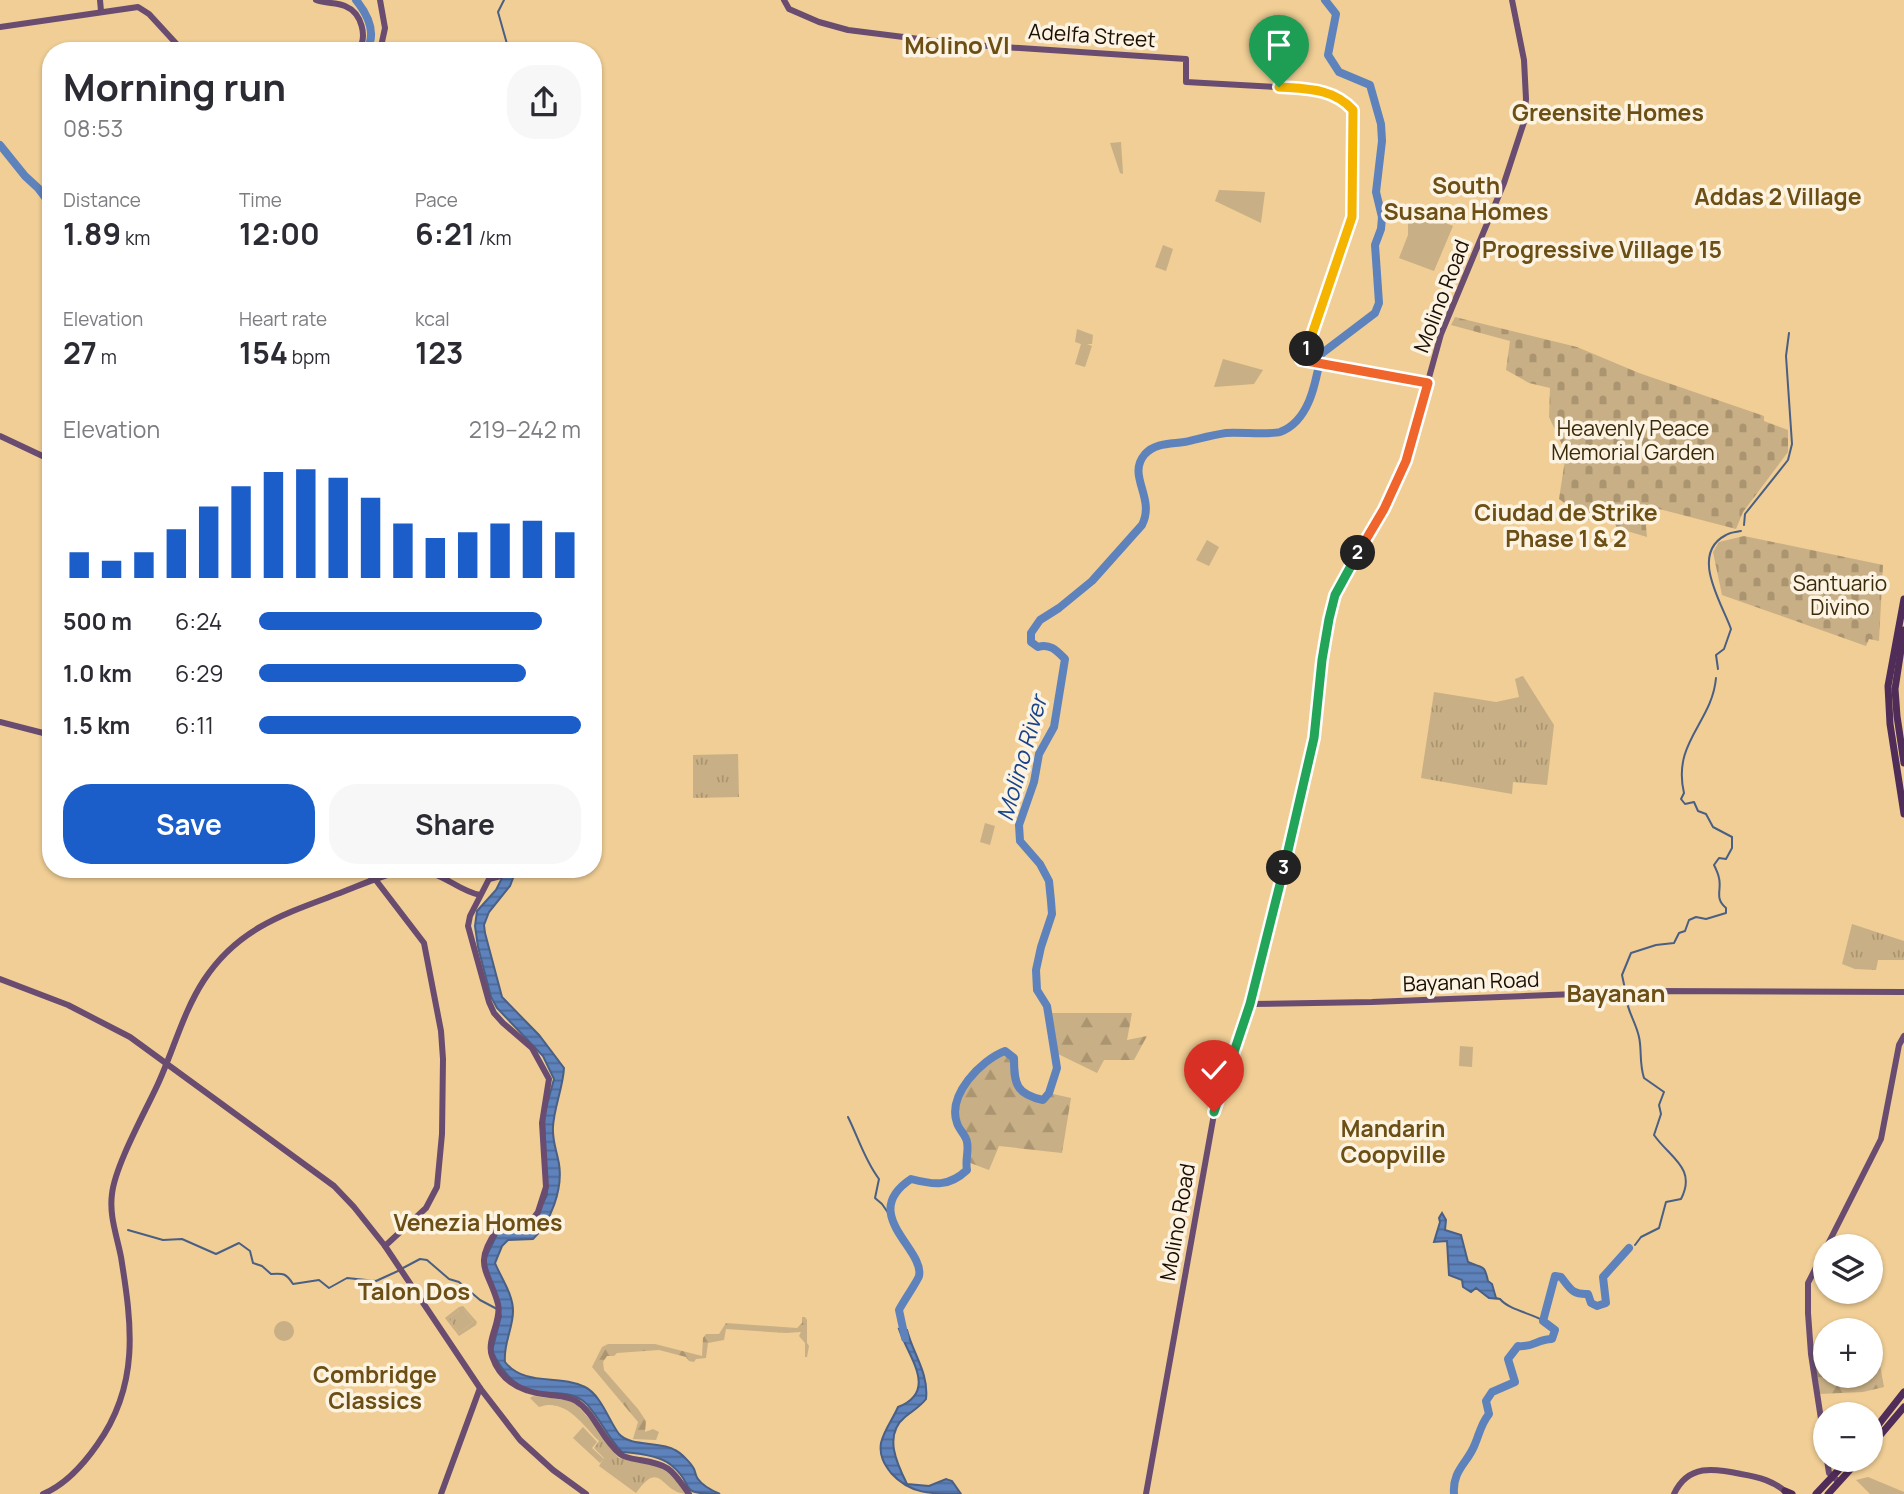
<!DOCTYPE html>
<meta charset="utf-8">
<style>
body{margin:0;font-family:Manrope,sans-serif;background:#f7f7f7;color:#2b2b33;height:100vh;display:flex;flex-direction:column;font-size:26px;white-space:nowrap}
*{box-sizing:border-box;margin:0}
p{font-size:23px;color:#7c7c81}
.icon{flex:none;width:38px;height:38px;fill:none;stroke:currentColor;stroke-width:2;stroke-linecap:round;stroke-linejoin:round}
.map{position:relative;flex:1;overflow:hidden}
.sheet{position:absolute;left:42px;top:42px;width:560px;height:836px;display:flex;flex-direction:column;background:#fff;border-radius:28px;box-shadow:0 2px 5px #0004}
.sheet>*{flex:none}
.buttons{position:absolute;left:1813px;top:1234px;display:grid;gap:14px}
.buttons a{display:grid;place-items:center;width:70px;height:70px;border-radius:50%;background:#fff;box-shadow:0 2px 5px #0004;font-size:35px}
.pin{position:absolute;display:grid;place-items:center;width:60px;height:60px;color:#fff;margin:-72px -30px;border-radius:50% 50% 50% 0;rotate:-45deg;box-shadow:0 0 7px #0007}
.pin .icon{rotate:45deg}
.km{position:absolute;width:35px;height:35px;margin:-18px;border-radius:50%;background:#222;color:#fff;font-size:19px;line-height:35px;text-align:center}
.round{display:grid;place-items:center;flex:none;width:74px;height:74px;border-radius:28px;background:#f7f7f7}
.overview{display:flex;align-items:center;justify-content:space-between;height:119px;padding:0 21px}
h1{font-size:38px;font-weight:700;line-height:52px}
.figures{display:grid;grid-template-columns:repeat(3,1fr);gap:10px;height:119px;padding:7px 21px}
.figures div{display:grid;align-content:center}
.figures b{font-size:30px;font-weight:700}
.figures small{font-size:19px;font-weight:400}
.figures p{font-size:19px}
.chart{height:196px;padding:14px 21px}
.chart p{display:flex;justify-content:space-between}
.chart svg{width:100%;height:126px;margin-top:7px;stroke:#1b5eca;stroke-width:6}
.button{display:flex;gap:14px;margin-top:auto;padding:14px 21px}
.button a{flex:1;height:80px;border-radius:28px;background:#1b5eca;color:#fff;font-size:28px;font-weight:700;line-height:80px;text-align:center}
.button a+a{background:#f7f7f7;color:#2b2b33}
ul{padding:0 21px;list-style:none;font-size:23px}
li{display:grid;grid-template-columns:112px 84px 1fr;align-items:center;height:52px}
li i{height:18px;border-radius:9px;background:#1b5eca}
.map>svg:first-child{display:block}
.grass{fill:url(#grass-tufts)}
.forest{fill:url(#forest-firs)}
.cemetery{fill:url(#cemetery-stones)}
.green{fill:#c8af85;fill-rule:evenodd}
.water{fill:url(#water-rules);stroke:#4a5f84;stroke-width:2}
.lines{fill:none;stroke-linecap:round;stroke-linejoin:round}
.stream{stroke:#4a5f84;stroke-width:2}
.river{stroke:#5e82bc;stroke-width:8}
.secondary{stroke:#694c70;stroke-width:6}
.primary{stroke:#502d58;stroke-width:7}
.split-1-casing{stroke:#fff;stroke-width:14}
.split-2-casing{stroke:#fff;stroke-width:14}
.split-3-casing{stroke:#fff;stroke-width:14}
.split-4-casing{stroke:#fff;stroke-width:14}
.split-1{stroke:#f5b400;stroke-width:9}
.split-2{stroke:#f0652b;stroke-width:9}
.split-3{stroke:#22a559;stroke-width:9}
.split-4{stroke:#22a559;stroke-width:9}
.labels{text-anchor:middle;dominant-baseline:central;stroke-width:7;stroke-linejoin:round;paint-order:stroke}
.street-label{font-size:21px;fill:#1a0e00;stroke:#fdf3e2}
.park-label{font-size:21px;fill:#3a2a0a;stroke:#fdf3e2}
.neighbourhood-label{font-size:23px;font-weight:bold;fill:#6c4f15;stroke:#fdf3e2}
.water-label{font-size:23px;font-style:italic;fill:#18448b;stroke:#fdf3e2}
.quarter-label{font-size:24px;font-weight:bold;fill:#6c4f15;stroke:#fdf3e2}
</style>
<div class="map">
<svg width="1904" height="1494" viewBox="0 0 1904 1494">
<defs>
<pattern id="grass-tufts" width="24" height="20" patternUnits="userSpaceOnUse" patternTransform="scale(1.75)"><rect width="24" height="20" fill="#c8af85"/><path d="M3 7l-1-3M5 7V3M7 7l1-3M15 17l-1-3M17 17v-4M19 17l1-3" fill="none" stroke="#ab9571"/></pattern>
<pattern id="forest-firs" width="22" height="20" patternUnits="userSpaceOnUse" patternTransform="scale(1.75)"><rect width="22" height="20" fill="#c8af85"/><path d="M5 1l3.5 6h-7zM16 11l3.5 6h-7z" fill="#ab9571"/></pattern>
<pattern id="cemetery-stones" width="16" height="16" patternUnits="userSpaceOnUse" patternTransform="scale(1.75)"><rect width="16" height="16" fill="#c8af85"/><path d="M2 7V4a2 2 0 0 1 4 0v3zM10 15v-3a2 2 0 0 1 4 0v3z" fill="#ab9571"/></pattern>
<pattern id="water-rules" width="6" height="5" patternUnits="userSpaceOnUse" patternTransform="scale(1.75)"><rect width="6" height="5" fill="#5e82bc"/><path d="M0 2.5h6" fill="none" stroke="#4d6996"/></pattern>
</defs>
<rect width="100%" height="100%" fill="#f0ce95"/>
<g class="grass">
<path d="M1523,676L1554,725L1547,785L1513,782L1512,794L1421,778L1434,692L1496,702L1519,697L1515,679Z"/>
<path d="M738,754L739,797L693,798V755Z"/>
<path d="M1852,924L1904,941V960H1878L1876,970L1855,969L1842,964Z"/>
<path d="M459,1310H464L473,1322L459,1333L449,1319Z"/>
<path d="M533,1396L573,1401L595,1425L609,1447L619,1458L666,1467L688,1494C660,1494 662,1457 636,1493L599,1466L604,1458L594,1448L599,1441C583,1425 565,1397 539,1407L530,1398Z"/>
</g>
<g class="forest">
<path d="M1132,1013L1127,1040L1147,1036L1134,1060H1104L1097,1073L1054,1052L1048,1013Z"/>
<path d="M1005,1051L1014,1058C1014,1084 1016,1094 1043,1100L1049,1093L1071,1098L1062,1153L999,1146L989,1170L965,1161C972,1137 958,1136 956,1119C953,1090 979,1061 1005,1051Z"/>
<path d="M802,1317H805L807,1320V1343L809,1346L807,1357H805V1343L799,1336L801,1332L786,1333L726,1329L724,1340L708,1343L706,1358L696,1359L694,1362L689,1361L686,1357L659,1350L617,1353L614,1356H607L603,1362L604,1370L638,1409L646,1421L645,1432L653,1429L659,1432L656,1440L633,1439L638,1422L592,1367L602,1347L608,1344H655L702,1356L703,1338L706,1334H719L726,1323L797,1328L802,1323Z"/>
<path d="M1876,1343L1884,1387L1863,1392L1819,1394L1812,1354L1825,1353V1376H1871V1355Z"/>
</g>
<g class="cemetery">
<path d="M1455,317L1577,347L1639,373L1764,416V421L1788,430V452L1743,512L1736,529L1644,505L1647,537L1617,528L1614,521L1572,519L1570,517L1574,510L1559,499L1566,453L1549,417L1550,388L1529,383L1506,370L1510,341L1451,325Z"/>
<path d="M1744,536L1883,565L1879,641L1869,639L1866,646L1722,595L1713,552L1719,542Z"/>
</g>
<g class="green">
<path d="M1121,142L1123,173V174L1120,173L1110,143Z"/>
<path d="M1219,190L1265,192L1261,223L1215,201Z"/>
<path d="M1408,208L1453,226L1434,271L1399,258L1408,235Z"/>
<path d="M1163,245L1173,249L1166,271L1155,267Z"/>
<path d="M1077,329L1093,335L1092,344H1087L1092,346L1085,367L1075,364L1081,344L1075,342Z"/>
<path d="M1223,359L1263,370L1254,384L1214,387Z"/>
<path d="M1207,540L1219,547L1209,566L1196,560Z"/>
<path d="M985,823L995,826L990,845L980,842Z"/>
<path d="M1460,1046L1473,1047L1472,1067L1459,1066Z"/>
<path d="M463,1306L477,1322L476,1325L459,1336L445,1318L459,1307ZM459,1310H464L473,1322L459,1333L449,1319Z"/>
<circle cx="284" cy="1331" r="10"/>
<path d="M583,1427L597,1442L592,1448L604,1459L600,1463L573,1438Z"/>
<path d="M1868,1477L1904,1492V1494H1870L1856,1480Z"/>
</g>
<g class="water">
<path d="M506,870H516L510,886L489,912L484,925L485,933L502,997L539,1035L564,1068C563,1088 554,1107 553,1127C552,1140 557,1152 559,1164C563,1189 551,1222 533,1239L508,1240L502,1246L495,1263C501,1278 513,1294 513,1311C513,1329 503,1344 505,1362C525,1387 559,1374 585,1387C601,1395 609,1421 619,1434C630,1447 661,1441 675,1450C681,1453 691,1463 694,1469C695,1471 696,1477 698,1479C702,1485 713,1491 720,1494C673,1494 698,1486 671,1465C660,1455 636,1453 622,1452C607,1438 597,1411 582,1400C567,1390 549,1395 533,1391C513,1386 500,1368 492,1351L501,1316L484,1261L500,1228L533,1222L547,1195L544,1115L554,1079L543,1056L497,1008L491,997L478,947L475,926L477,911L496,890Z"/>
<path d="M1442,1213L1446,1220L1445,1230L1461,1235L1468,1262C1483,1269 1484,1263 1488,1281L1492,1284L1496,1298L1500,1299L1489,1298L1476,1288L1471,1292L1463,1287L1462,1280L1449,1275L1447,1241L1434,1242L1440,1222L1439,1218Z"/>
<path d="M899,1329L907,1330C913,1354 929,1373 926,1399C920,1407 912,1411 905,1417C883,1435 897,1464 907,1484L929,1486L946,1479L952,1481L961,1494C930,1494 910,1494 891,1473C884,1464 879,1455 881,1443C884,1430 893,1419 898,1407C939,1391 908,1357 899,1329Z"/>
</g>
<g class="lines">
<g class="stream">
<path d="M504,0L498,12L509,51"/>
<path d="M1744,525L1745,514L1788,460L1792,444L1786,356L1789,333"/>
<path d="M1718,669L1716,655L1724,649L1731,629C1722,603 1689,554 1726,535C1730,532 1736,532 1741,531"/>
<path d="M1625,989L1622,975L1631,953L1656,945L1674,943L1679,933L1685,931L1689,920L1696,917L1706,919L1726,913V908C1714,898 1722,890 1719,878C1718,873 1716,869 1714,865L1719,858L1726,859L1732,848V837L1713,827L1706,814L1698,811L1694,802L1685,804L1681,799L1684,793C1672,742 1712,723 1716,678"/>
<path d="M1626,998C1628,1012 1636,1023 1639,1037C1642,1050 1639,1062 1644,1078L1664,1092L1659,1105L1661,1114L1654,1135C1670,1158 1697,1168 1681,1199L1666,1202L1659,1228L1641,1237L1635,1245"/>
<path d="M848,1117C858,1137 865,1161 879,1179L875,1198L882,1204L891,1217"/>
<path d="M128,1230L163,1240L182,1239L216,1254L239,1243L250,1251L253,1263L262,1266L271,1274C283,1273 286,1273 293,1284L319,1280L329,1288L347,1278L376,1281L398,1271"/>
<path d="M403,1268L420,1259L427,1260L449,1279L459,1282L480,1300L497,1309"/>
<path d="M1500,1299C1509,1310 1531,1313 1544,1321"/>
</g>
<g class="river">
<path d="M356,0C368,15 377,34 366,51"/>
<path d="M0,145L25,176L38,188L51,205"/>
<path d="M905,1338L899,1310C903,1302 917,1282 919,1276C925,1249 858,1214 911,1179C934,1185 949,1187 967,1170C965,1160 969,1151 967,1142C966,1135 959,1130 957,1123C947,1095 981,1060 1005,1051L1014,1058C1014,1084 1016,1094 1043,1100L1049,1093L1057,1068L1047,1006L1037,990L1036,970L1041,947L1052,914L1051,901L1049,881L1040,864L1020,841L1019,825L1034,782L1039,754L1054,727L1065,659C1057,651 1050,643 1038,647L1031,642V633L1040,620L1059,608L1092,581L1142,525C1156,497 1126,476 1145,454C1155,443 1170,444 1184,442C1198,439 1212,435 1226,433C1240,432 1270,435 1280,432C1310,421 1316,381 1321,354L1375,313L1379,303L1375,245L1381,229L1382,217L1376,192L1382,141L1381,124L1370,85L1339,72L1328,55L1336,14L1325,0"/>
<path d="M1454,1494C1452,1470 1468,1463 1475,1444C1480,1432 1481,1424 1489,1414L1486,1401L1492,1392L1515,1382L1508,1359L1518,1346C1533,1348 1537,1339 1552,1339L1555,1330L1543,1321L1555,1276L1561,1277C1570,1288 1572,1295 1588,1294L1591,1303L1597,1306L1606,1303L1603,1277L1629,1248"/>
</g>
<g class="secondary">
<path d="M100,0L101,11"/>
<path d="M316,0C326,4 336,2 345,6C362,13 368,37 358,51"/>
<path d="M380,0L385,28L380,51"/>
<path d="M784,0L789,9L819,22L848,30L959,44L1186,59V82L1312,89C1330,93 1340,96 1353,110V193L1352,217L1347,235L1301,361L1428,383"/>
<path d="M0,27L138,7L149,14L183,51"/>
<path d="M0,436L51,460"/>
<path d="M0,722L51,735"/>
<path d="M360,870L375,879L424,943L441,1031L443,1059L442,1134L437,1187L426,1208L385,1246"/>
<path d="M422,870C444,874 459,891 480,895"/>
<path d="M505,870L501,876L489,879L470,916L468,926L489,1002L494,1013L503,1023L532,1048L549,1079L542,1123L546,1187L538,1212L532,1220L497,1230C472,1266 489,1270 498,1304C502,1321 486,1340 492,1356C501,1383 524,1393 550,1395C559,1396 568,1396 576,1401C595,1413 602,1440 620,1454C625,1458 634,1459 640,1460C671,1465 672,1470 689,1494"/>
<path d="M0,979L68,1005L130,1037L334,1186L354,1207L385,1246L480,1388L520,1440L553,1470L586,1494"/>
<path d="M1249,1004L1372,1002L1652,991L1904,992"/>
<path d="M1827,1246L1881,1139L1899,1045L1904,1036"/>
<path d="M1825,1250L1808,1283V1313L1811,1354L1825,1445"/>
<path d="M1827,1460L1829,1473L1839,1482"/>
<path d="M43,1494C65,1485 83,1465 97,1445C140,1385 132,1325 121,1257C117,1236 109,1216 112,1194C115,1166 144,1114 157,1086C173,1052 183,1012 204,980C238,928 284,914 340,893C361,885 382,875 405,870"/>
<path d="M441,1494L480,1388"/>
<path d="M1146,1494L1214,1114L1249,1004L1277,898L1314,738L1322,660L1335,595L1384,509L1406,461L1441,334L1504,183L1524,122L1526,99L1524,60L1512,0"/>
<path d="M1674,1494C1688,1464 1714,1468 1741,1474C1759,1477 1774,1481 1787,1493"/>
</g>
<g class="primary">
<path d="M1904,599L1888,686L1890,724L1904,814"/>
<path d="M1904,630L1895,689L1897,716L1904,763"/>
<path d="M1871,1434L1904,1392"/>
<path d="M1871,1446L1904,1407"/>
<path d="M1829,1460L1845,1462"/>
<path d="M1785,1491L1792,1494"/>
<path d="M1816,1494L1848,1460"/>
<path d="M1828,1494L1859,1460"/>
</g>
</g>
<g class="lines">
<g class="split-1-casing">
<path id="split-1" d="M1279,87C1307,89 1333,88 1353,110L1352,217L1307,349"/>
</g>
<g class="split-2-casing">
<path id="split-2" d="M1307,349L1301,360L1428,383L1406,461L1384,509L1358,553"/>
</g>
<g class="split-3-casing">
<path id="split-3" d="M1284,868L1314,738L1322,660L1329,619L1335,595L1358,553"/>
</g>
<g class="split-4-casing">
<path id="split-4" d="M1214,1112L1250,1004L1284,868"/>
</g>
<use href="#split-1" class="split-1"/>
<use href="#split-2" class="split-2"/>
<use href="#split-3" class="split-3"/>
<use href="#split-4" class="split-4"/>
</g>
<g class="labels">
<g class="street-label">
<text transform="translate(1092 35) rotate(4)">Adelfa Street</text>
<text transform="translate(1441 296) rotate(-69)">Molino Road</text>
<text transform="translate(1471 981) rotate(-2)">Bayanan Road</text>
<text transform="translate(1177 1222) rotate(-80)">Molino Road</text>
</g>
<g class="park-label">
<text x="1633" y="428">Heavenly Peace<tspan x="1633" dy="24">Memorial Garden</tspan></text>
<text x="1840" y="583">Santuario<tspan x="1840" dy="24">Divino</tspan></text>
</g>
<g class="neighbourhood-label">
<text x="1608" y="112">Greensite Homes</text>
<text x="1466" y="185">South<tspan x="1466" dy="26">Susana Homes</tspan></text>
<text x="1778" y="196">Addas 2 Village</text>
<text x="1602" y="249">Progressive Village 15</text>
<text x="1566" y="512">Ciudad de Strike<tspan x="1566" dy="26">Phase 1 &amp; 2</tspan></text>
<text x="1393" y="1128">Mandarin<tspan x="1393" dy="26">Coopville</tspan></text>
<text x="478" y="1222">Venezia Homes</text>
<text x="375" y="1374">Combridge<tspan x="375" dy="26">Classics</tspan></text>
</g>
<g class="water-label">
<text transform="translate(1021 758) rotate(-74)">Molino River</text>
</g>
<g class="quarter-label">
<text x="957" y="44">Molino VI</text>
<text x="1616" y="992">Bayanan</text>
<text x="414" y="1290">Talon Dos</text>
</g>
</g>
</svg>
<div class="buttons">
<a><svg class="icon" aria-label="layers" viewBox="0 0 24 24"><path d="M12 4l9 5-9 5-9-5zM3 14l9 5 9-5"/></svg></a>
<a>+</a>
<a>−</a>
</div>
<div class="pin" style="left:1279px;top:87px;background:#1e9e55"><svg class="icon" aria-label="arrive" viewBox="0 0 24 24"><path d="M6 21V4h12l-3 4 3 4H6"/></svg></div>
<div class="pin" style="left:1214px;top:1112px;background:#d93025"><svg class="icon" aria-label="check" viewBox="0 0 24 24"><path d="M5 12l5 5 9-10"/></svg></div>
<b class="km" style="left:1307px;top:349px">1</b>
<b class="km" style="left:1358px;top:553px">2</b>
<b class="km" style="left:1284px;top:868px">3</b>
<section class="sheet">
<div class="overview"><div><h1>Morning run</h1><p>08:53</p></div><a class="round"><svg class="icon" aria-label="share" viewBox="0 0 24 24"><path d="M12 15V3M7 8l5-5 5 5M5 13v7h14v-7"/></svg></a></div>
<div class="figures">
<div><p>Distance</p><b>1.89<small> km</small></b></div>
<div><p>Time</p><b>12:00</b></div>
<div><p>Pace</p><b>6:21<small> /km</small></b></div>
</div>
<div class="figures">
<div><p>Elevation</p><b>27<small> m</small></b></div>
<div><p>Heart rate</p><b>154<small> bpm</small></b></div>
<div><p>kcal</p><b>123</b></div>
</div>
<div class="chart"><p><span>Elevation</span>219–242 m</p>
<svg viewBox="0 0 160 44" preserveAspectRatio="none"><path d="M5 44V35M15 44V38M25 44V35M35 44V27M45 44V19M55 44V12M65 44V7M75 44V6M85 44V9M95 44V16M105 44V25M115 44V30M125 44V28M135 44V25M145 44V24M155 44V28"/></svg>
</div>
<ul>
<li><b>500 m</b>6:24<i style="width:88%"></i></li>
<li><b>1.0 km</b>6:29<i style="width:83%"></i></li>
<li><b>1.5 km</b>6:11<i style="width:100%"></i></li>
</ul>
<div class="button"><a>Save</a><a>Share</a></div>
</section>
</div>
